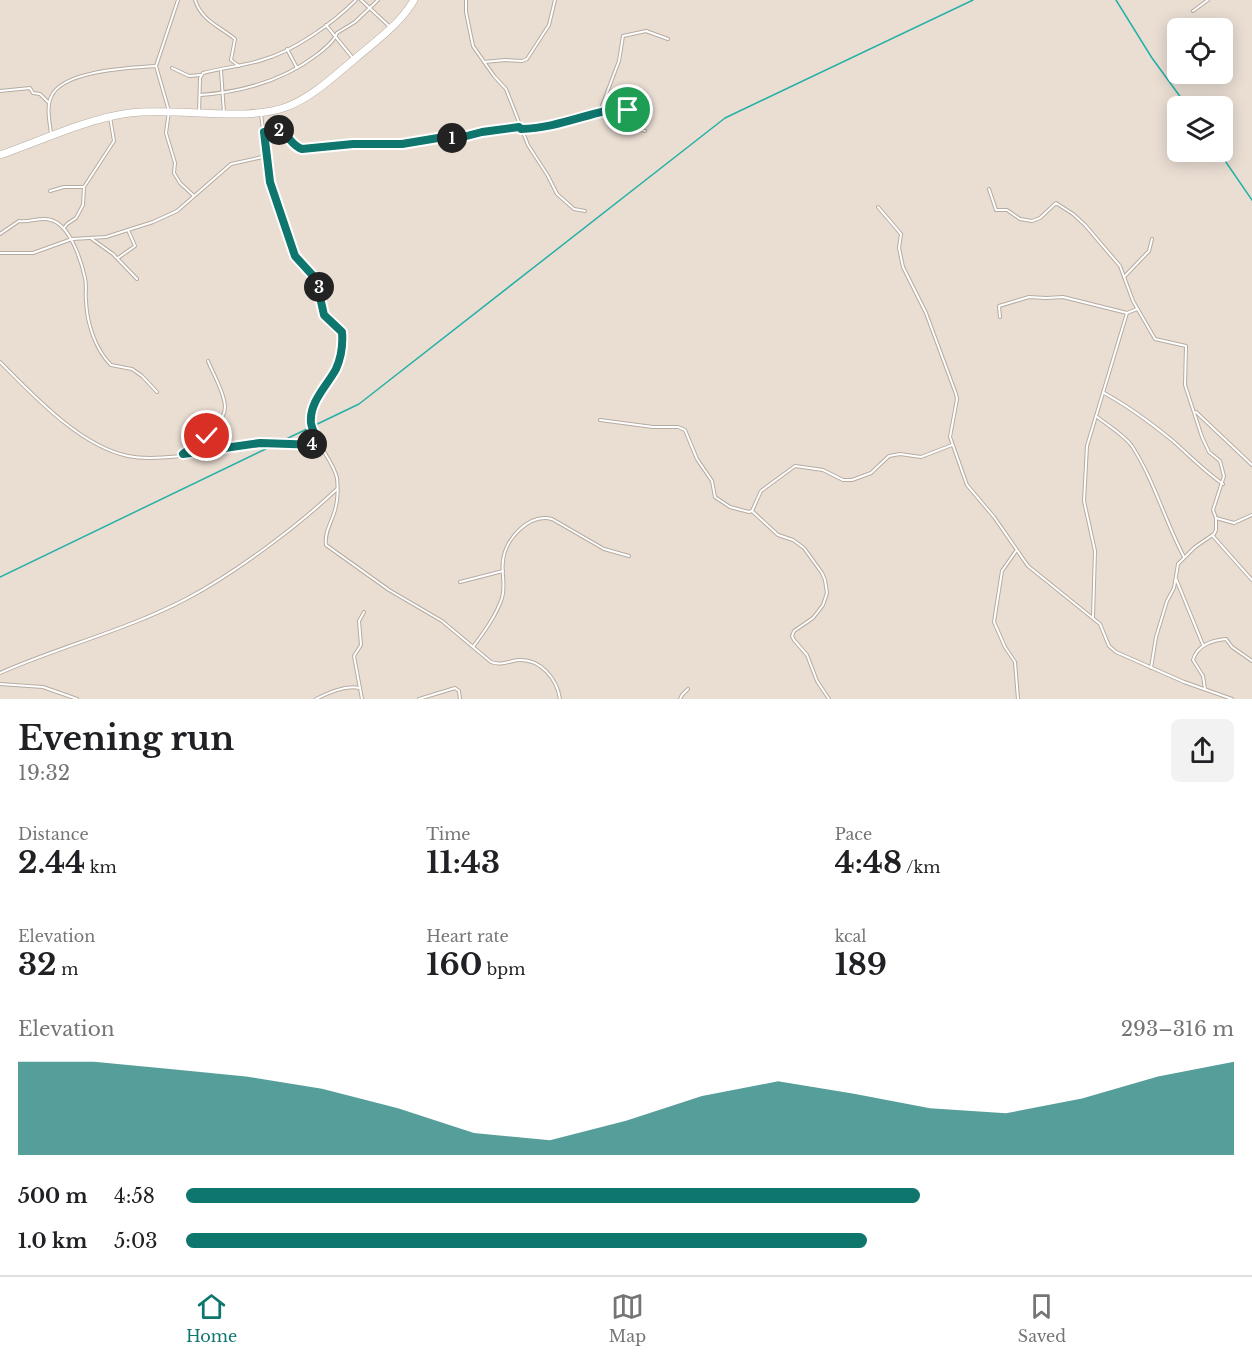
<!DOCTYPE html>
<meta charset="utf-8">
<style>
body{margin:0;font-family:"Libre Baskerville",serif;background:#f2f2f2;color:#202124;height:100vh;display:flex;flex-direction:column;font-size:22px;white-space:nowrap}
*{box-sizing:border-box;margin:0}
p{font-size:20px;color:#757577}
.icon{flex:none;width:33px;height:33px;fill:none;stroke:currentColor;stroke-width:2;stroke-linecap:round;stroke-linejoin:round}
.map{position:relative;height:699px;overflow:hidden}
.drawer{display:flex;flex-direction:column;background:#fff;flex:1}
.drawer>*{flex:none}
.tools{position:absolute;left:1167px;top:18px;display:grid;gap:12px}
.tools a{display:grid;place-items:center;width:66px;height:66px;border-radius:9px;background:#fff;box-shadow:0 3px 15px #0003;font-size:30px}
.pin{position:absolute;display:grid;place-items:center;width:51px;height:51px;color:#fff;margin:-26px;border:3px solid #fff;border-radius:50%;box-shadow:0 2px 6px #0007}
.km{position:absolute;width:30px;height:30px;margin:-15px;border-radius:50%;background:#222;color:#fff;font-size:16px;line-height:30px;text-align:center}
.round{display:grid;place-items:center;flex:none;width:63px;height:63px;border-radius:9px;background:#f2f2f2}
.overview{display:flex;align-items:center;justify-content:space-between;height:102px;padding:0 18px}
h1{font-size:33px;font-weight:800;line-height:45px}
.metrics{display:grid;grid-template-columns:repeat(3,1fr);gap:9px;height:102px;padding:6px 18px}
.metrics div{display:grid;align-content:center}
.metrics b{font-size:30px;font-weight:800}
.metrics small{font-size:16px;font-weight:400}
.metrics p{font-size:16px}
.chart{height:168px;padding:12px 18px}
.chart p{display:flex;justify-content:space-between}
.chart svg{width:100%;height:108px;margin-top:6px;fill:#0f766e;opacity:.7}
ul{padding:0 18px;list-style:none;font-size:20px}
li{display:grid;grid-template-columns:96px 72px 1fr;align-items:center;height:45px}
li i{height:15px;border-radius:8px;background:#0f766e}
.menu{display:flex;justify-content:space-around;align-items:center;height:84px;border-top:2px solid #e0e0e0;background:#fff;font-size:16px;color:#757577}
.menu a{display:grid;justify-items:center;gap:3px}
.menu .active{color:#0f766e}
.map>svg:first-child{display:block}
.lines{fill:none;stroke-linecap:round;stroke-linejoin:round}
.stream{stroke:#25b0a7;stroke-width:1.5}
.street-casing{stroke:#b6aba0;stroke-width:4}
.highway-casing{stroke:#b6aba0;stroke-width:8}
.street{stroke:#fff;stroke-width:2}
.highway{stroke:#fff;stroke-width:7}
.route-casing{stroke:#fff;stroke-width:12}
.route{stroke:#0f766e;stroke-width:8}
</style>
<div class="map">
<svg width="1252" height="699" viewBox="0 0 1252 699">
<rect width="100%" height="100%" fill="#eaded3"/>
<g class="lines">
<g class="stream">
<path d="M1116,0L1152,58L1187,106"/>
<path d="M1219,152L1252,200"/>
<path d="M282,441L359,404L725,118L973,0"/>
<path d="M0,577L278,443"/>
</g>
<g class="street-casing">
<g id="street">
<path d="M178,0L156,66L169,111L166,133L175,163L174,173L180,183L193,195"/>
<path d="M195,0C202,21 219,26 235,39L231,60L239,66"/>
<path d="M361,0L389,26"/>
<path d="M466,0V12L473,46L494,76L506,89L528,145L548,176L557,194L574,209L585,211"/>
<path d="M1193,11L1208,0"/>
<path d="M326,25L352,57"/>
<path d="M287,49L297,68"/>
<path d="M484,62L505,60L522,61L527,59L549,25L555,0"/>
<path d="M172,68L189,76L201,75"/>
<path d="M221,71L224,113"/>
<path d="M0,91L30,88L33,93L40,94L49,103"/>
<path d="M200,95C243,92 283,81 318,54C325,48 334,42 337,33L355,22L378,0"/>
<path d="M600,111L619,61L623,36L646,31L668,39"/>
<path d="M199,113L200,78L203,73C222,68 243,66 262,60C294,51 332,24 356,0"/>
<path d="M261,114L270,182L295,256L316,279L324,315L342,334C342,346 341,359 335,370C327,385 315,397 312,415C308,438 332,456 337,478C338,488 338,500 335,510C332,521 324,533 326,545L389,590L442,621L491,662C501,666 509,661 519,660C541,659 557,679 560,699"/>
<path d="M264,132L280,130C288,135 293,147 302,149L353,144H402L438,138H459L482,132L519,127L521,129C558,128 590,113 626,107L628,110L625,117C629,125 636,128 645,131"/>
<path d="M51,134C50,123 46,108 51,97C62,70 131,68 156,66"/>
<path d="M989,189L996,210H1007L1020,219L1032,221L1040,218L1056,203L1073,214L1085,225L1120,266L1133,301L1155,339L1186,346L1185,385L1202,437L1209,452L1220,461L1224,476L1213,510L1216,518V530L1214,534L1195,547L1178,564L1174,588L1167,601L1156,637L1151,668"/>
<path d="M50,191L64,187H84"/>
<path d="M878,207L901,234L899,248L903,267L926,313L956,394L957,399L950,437L967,485L994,517L1028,566L1100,624L1109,646L1116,652L1184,682L1232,699"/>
<path d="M64,228L67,224L76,218L83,205L84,187L114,141L110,117"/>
<path d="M0,234L19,221C30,223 41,216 51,220C70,225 81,260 85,278C87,286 85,293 86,301C87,323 95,349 111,365L132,369L142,376L157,392"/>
<path d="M92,239L113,254L137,279"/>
<path d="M0,253H33L72,239L106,237L153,222L177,211L231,164L267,156"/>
<path d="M118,258L135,246L128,230"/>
<path d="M1124,277L1149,251L1152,239"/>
<path d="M1000,317L999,306L1029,297L1046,298L1063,297L1127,313L1137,309"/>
<path d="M0,362C34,396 80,446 128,456C162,463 221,449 256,444C276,441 299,442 320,445"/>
<path d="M1104,393C1128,406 1151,423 1173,441C1190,456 1204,471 1223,484"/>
<path d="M1196,412L1252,465"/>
<path d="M1096,416C1107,425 1123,434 1132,446C1154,480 1165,521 1184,557"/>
<path d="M600,420L653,427H678L685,430L697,459L712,481L715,497L730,507L749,512L752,511L761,491L795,466L823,470L843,480H852L871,473L889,456L900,454L921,457L952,445"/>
<path d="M185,453C198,443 226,424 225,406C224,391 213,374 208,361"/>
<path d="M752,511L778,535L793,540L804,548L822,573L825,580L827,593L823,605L813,618L794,631L792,636L794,640L807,655L817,681L829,699"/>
<path d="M1216,518L1234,523L1252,515"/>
<path d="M1212,535L1252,580"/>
<path d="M1016,551L1002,571L994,622L1005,647L1015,662L1018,699"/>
<path d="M1176,579L1203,645"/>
<path d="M460,582L503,571"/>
<path d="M1093,617L1095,551L1084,501L1087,446L1127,313"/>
<path d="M473,647C484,632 496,616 502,598C506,585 501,573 503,561C505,539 529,513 552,519L604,549L629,556"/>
<path d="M0,673C61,646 127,630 186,599C235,573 297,527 337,489"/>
<path d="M0,684L43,687L77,699"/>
<path d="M1205,689L1203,676L1193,660C1197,645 1213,640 1226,639L1232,647L1252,661"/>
<path d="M316,699C328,693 345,685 359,688"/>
<path d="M362,699L354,656L361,645L359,621L364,612"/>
<path d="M419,699L455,688L459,691L460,699"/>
<path d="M680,699L682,695L688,689"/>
</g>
</g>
<g class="highway-casing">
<path id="highway" d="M0,155C40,141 89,118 130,113C178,107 246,123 289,106C315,95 335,75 356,58C377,40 400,24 414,0"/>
</g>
<use href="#street" class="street"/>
<use href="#highway" class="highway"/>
</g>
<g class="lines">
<g class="route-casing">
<path id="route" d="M207,436L183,454L260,443L320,445C317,438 312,430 311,423C309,402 327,386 336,369C341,358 343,344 342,332L324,315L316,279L295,256L270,182L264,132L280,130C288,135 293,147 302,149L353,144H402L438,138H459L482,132L519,127L521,129C559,128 589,112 626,107L628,110"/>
</g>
<use href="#route" class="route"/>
</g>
</svg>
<div class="tools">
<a><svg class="icon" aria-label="locate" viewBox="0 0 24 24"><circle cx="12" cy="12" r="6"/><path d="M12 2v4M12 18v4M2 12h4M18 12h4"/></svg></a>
<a><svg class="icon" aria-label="layers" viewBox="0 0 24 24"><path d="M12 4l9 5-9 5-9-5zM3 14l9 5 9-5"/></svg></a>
</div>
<div class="pin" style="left:628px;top:110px;background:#1e9e55"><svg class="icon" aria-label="arrive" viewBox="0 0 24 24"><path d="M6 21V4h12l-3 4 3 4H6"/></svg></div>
<div class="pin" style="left:207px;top:436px;background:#d93025"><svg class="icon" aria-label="check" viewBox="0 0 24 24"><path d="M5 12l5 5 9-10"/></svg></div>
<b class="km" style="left:452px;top:138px">1</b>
<b class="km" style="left:279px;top:130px">2</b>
<b class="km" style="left:319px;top:287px">3</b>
<b class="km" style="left:312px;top:444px">4</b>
</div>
<section class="drawer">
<div class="overview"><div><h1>Evening run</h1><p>19:32</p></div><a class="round"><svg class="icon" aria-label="share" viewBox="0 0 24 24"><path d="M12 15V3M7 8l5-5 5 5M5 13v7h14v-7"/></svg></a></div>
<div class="metrics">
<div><p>Distance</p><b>2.44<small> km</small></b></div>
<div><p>Time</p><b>11:43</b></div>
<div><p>Pace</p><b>4:48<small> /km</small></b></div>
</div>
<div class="metrics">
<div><p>Elevation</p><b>32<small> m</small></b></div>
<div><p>Heart rate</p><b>160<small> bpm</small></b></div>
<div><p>kcal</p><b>189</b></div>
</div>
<div class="chart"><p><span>Elevation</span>293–316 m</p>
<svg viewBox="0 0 160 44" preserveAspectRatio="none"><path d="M0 44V6L10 6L20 9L30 12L40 17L50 25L60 35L70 38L80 30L90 20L100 14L110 19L120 25L130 27L140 21L150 12L160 6V44z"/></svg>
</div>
<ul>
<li><b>500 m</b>4:58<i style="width:70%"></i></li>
<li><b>1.0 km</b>5:03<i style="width:65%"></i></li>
</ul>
</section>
<nav class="menu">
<a class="active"><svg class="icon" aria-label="home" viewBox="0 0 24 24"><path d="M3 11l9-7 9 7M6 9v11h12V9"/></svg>Home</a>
<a><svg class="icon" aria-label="map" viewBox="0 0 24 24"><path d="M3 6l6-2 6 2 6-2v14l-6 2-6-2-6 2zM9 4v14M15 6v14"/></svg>Map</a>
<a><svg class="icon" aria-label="saved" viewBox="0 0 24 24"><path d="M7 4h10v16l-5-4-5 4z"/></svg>Saved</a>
</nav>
